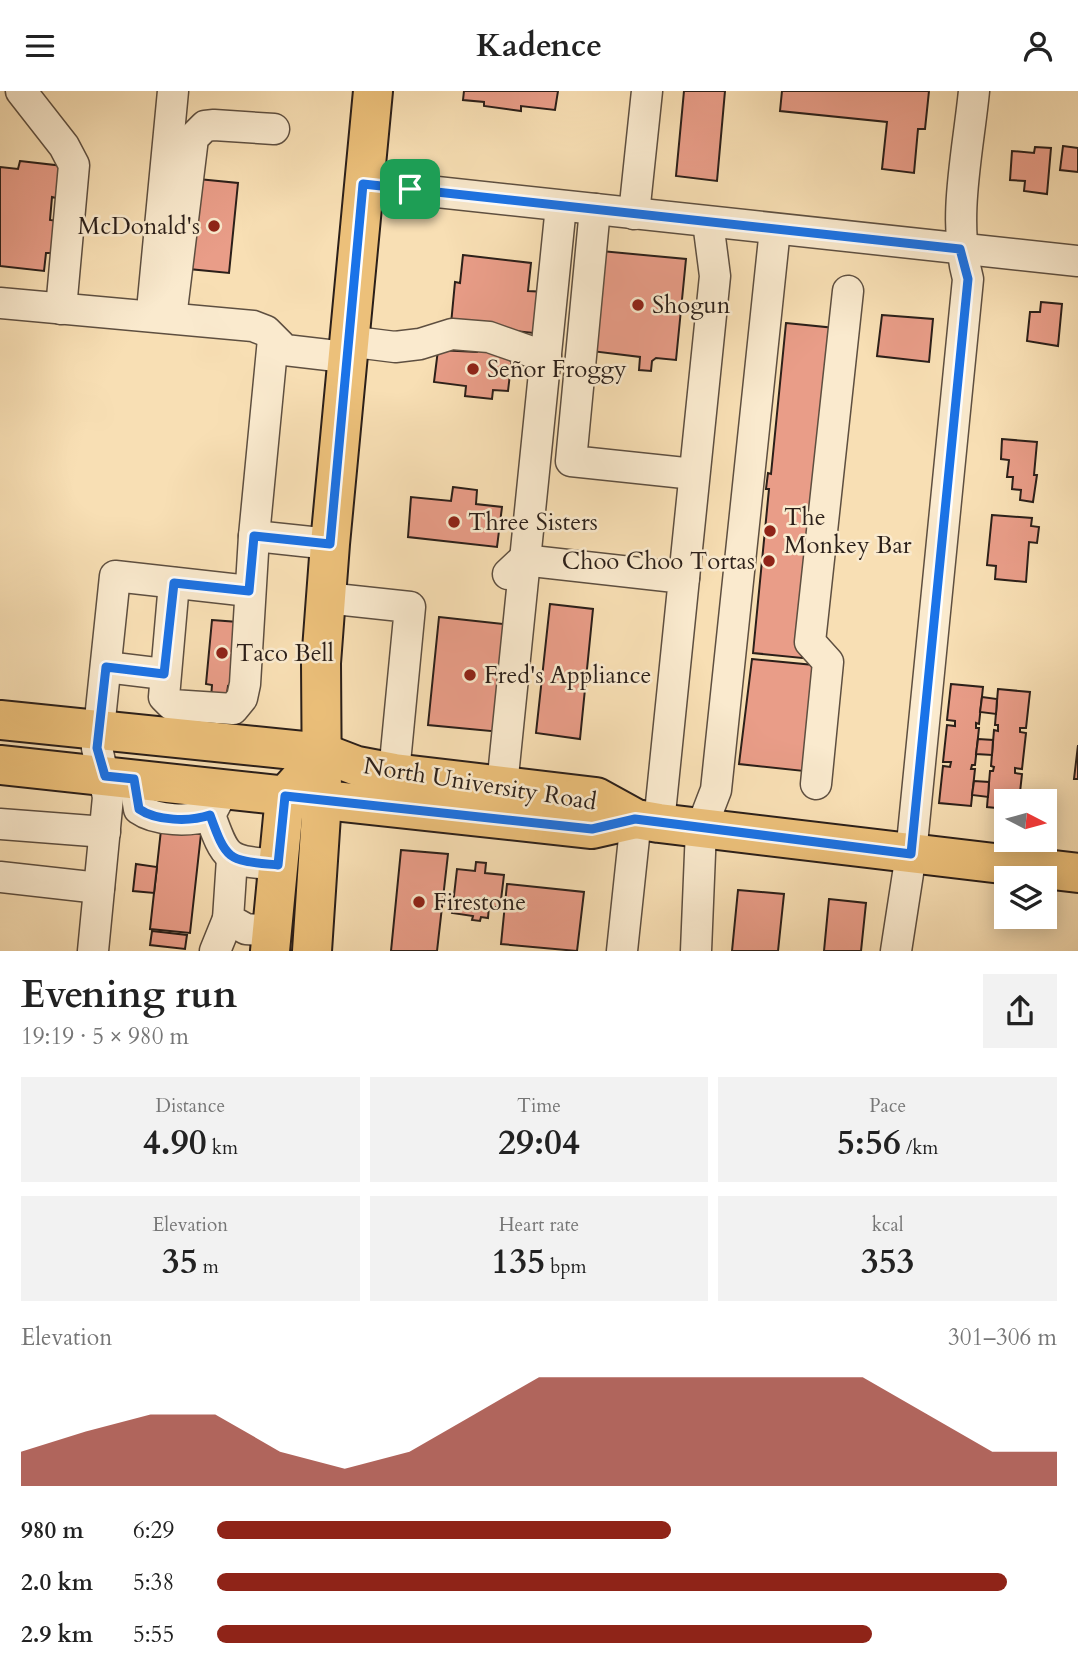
<!DOCTYPE html>
<meta charset="utf-8">
<style>
body{margin:0;font-family:Cardo,serif;background:#f2f2f2;color:#222;height:100vh;display:flex;flex-direction:column;font-size:26px;white-space:nowrap}
*{box-sizing:border-box;margin:0}
p{font-size:23px;color:#767676}
.icon{flex:none;width:38px;height:38px;fill:none;stroke:currentColor;stroke-width:2;stroke-linecap:round;stroke-linejoin:round}
.map{position:relative;height:860px;overflow:hidden}
.details{display:flex;flex-direction:column;background:#fff;flex:1}
.details>*{flex:none}
.needle{width:46px;rotate:96deg}
.buttons{position:absolute;left:994px;top:698px;display:grid;gap:14px}
.buttons a{display:grid;place-items:center;width:63px;height:63px;border-radius:0px;background:#fff;box-shadow:0 4px 18px #0003;font-size:35px}
.pin{position:absolute;display:grid;place-items:center;width:60px;height:60px;color:#fff;margin:-30px;border-radius:14px;box-shadow:0 4px 10px #0006}
.round{display:grid;place-items:center;flex:none;width:74px;height:74px;border-radius:0px;background:#f2f2f2}
.headline{display:flex;align-items:center;justify-content:space-between;height:119px;padding:0 21px}
h1{font-size:38px;font-weight:800;line-height:52px}
.metrics{display:grid;grid-template-columns:repeat(3,1fr);gap:10px;height:119px;padding:7px 21px}
.metrics div{display:grid;align-content:center;border-radius:0px;background:#f2f2f2;text-align:center}
.metrics b{font-size:35px;font-weight:800}
.metrics small{font-size:19px;font-weight:400}
.metrics p{font-size:19px}
.chart{height:196px;padding:14px 21px}
.chart p{display:flex;justify-content:space-between}
.chart svg{width:100%;height:126px;margin-top:7px;fill:#8f2418;opacity:.7}
ul{padding:0 21px;list-style:none;font-size:23px}
li{display:grid;grid-template-columns:112px 84px 1fr;align-items:center;height:52px}
li i{height:18px;border-radius:9px;background:#8f2418}
header{display:flex;justify-content:space-between;align-items:center;height:91px;padding:0 21px;background:#fff;font-size:32px;font-weight:800}
.map>svg:first-child{display:block}
.building{fill:#e99d88;stroke:#2b1f19;stroke-width:2}
.lines{fill:none;stroke-linecap:round;stroke-linejoin:round}
.minor-casing{stroke:#5e4f40;stroke-width:33}
.major-casing{stroke:#2b1f19;stroke-width:42}
.minor{stroke:#faeace;stroke-width:30}
.major{stroke:#ecc07a;stroke-width:38}
.route-casing{stroke:#fff;stroke-width:14}
.route{stroke:#1a73e8;stroke-width:9}
.poi-dot{fill:#8f2418;stroke:#faeace;stroke-width:2.5}
.labels{text-anchor:middle;dominant-baseline:central;stroke-width:5;stroke-linejoin:round;paint-order:stroke}
.poi-label{font-size:24px;fill:#2b1f19;stroke:#faeace;text-anchor:start}
.street-label{font-size:24px;fill:#2b1f19;stroke:#faeace}
</style>
<header><svg class="icon" aria-label="menu" viewBox="0 0 24 24"><path d="M4 6h16M4 12h16M4 18h16"/></svg>Kadence<svg class="icon" aria-label="person" viewBox="0 0 24 24"><circle cx="12" cy="8" r="4"/><path d="M4 21q1-7 8-7t8 7"/></svg></header>
<div class="map">
<svg width="1078" height="860" viewBox="0 0 1078 860">
<rect width="100%" height="100%" fill="#f8dfb4"/>
<filter id="stains"><feTurbulence type="fractalNoise" baseFrequency=".00286" numOctaves="4"/><feColorMatrix values="0 0 0 0 .2 0 0 0 0 .09 0 0 0 0 .02 0 0 0 .5 -.17"/></filter>
<radialGradient id="worn" r=".72"><stop offset=".6" stop-color="#630" stop-opacity="0"/><stop offset="1" stop-color="#630" stop-opacity=".3"/></radialGradient>
<g class="building">
<path d="M464,0H558L555,19L521,15V20L484,15V11L463,9Z"/>
<path d="M684,0H725L717,90L676,85Z"/>
<path d="M782,0H929L925,38H918L914,82L882,78L887,31L780,20Z"/>
<path d="M1063,55L1078,57V81L1060,79Z"/>
<path d="M1035,56L1051,57L1047,103L1024,100L1025,90L1010,89L1012,60L1034,62Z"/>
<path d="M20,70L63,75L60,108L52,106L50,129L58,130L54,162H46L44,180L0,175V76L18,78Z"/>
<path d="M198,88L238,92L229,182L189,178Z"/>
<path d="M601,160L686,168L676,269L656,267L652,270L651,280L639,279L640,266L591,260Z"/>
<path d="M463,164L531,172L528,200L547,201L543,243L451,233L455,191L460,192Z"/>
<path d="M1041,211L1062,213L1058,255L1027,250L1030,221H1040Z"/>
<path d="M882,224L933,228L929,271L877,265Z"/>
<path d="M786,232L835,237L802,567L753,562L769,398H766L768,382L771,383Z"/>
<path d="M479,249L512,266L508,300L493,299L492,308L465,305L466,295L434,291L438,259L477,261Z"/>
<path d="M1002,348L1037,351L1034,384H1037L1033,411L1020,409L1021,399L1012,398L1013,386H1007L1009,369L1001,368Z"/>
<path d="M453,396L477,399L476,413L502,416L497,456L408,446L411,406L451,410Z"/>
<path d="M992,424L1032,427L1031,435L1039,436L1037,452L1029,451L1026,491L995,488L996,475L987,474Z"/>
<path d="M550,513L593,518L580,648L536,642Z"/>
<path d="M439,526L513,534L501,641L428,634Z"/>
<path d="M212,529L238,531L231,596L228,595L226,609L211,607L212,594L206,593Z"/>
<path d="M752,568L824,575L813,681L739,673Z"/>
<path d="M951,593L983,596L979,633L976,632V637H979L975,674H972L971,678H975L971,715L939,712L943,675L950,676L951,671H943L947,634L955,635V630L947,629Z"/>
<path d="M998,598L1030,601L1026,637H1020V641L1026,642L1022,678L1015,677V682L1022,683L1019,710H1006V718L987,716L990,680H993L994,676L991,675L994,639L998,640V634H995Z"/>
<path d="M982,606L997,608L996,623L980,621Z"/>
<path d="M978,648L993,649L992,664L976,663Z"/>
<path d="M1078,654V688H1074Z"/>
<path d="M974,690L989,691L988,706L972,704Z"/>
<path d="M161,739L201,743L190,842L150,838Z"/>
<path d="M401,759L448,763L437,860H391Z"/>
<path d="M476,771L486,772L485,782L504,784L500,817L489,815L488,827L481,826L480,830L472,829L473,825L452,822L457,778L475,780Z"/>
<path d="M136,773L157,776L154,802L133,800Z"/>
<path d="M507,793L584,801L577,860L501,853Z"/>
<path d="M738,799L784,803L778,860H732Z"/>
<path d="M829,808L866,812L861,860H824Z"/>
<path d="M152,840L187,844L185,858L150,854Z"/>
</g>
<g class="lines">
<g class="minor-casing">
<g id="minor">
<path d="M21,0L64,55L74,74L61,218"/>
<path d="M363,93L1078,170"/>
<path d="M595,118L571,370L694,383"/>
<path d="M634,123L647,0"/>
<path d="M153,209L173,0"/>
<path d="M0,212L253,235L266,240L285,259L345,266"/>
<path d="M171,227L193,47L205,35L214,34L274,38"/>
<path d="M347,250L395,256L420,253L452,243L489,246L546,266"/>
<path d="M254,445L330,453"/>
<path d="M508,483L523,469L684,487L659,732"/>
<path d="M684,487L715,185L708,131"/>
<path d="M174,492L164,606L172,614L233,618L242,607L245,593L254,445L273,248"/>
<path d="M326,507L410,516L394,682"/>
<path d="M106,576L164,583"/>
<path d="M134,688L139,718C156,730 190,731 210,724L224,698"/>
<path d="M816,693L828,571L810,551L848,200"/>
<path d="M502,695L561,115"/>
<path d="M210,724C227,772 228,769 278,774"/>
<path d="M0,733L105,741"/>
<path d="M232,768L228,828L246,838L272,840"/>
<path d="M0,786L99,797"/>
<path d="M93,860L108,706L97,657L115,485L249,500"/>
<path d="M215,860L228,828"/>
<path d="M622,860L636,728"/>
<path d="M696,860L701,738L716,699L775,138"/>
<path d="M896,860L911,763L968,188C952,128 968,61 974,0"/>
</g>
</g>
<g class="major-casing">
<g id="major">
<path d="M0,629L323,662L357,675L394,682L596,706L636,728L659,732L1078,782"/>
<path d="M0,674L592,738L636,728"/>
<path d="M270,860L285,705L303,685"/>
<path d="M312,860L322,709L321,572L330,453L373,0"/>
</g>
</g>
<use href="#minor" class="minor"/>
<use href="#major" class="major"/>
</g>
<g class="lines">
<g class="route-casing">
<path id="route" d="M363,93L960,158L968,188L911,763L635,728L592,738L285,705L278,774C228,769 227,771 210,724C190,731 156,730 139,718L134,688L105,685L97,657L106,576L164,583L174,492L249,500L254,445L330,453Z"/>
</g>
<use href="#route" class="route"/>
</g>
<g class="poi-dot">
<circle cx="214" cy="135" r="7"/>
<circle cx="638" cy="214" r="7"/>
<circle cx="473" cy="278" r="7"/>
<circle cx="454" cy="431" r="7"/>
<circle cx="770" cy="440" r="7"/>
<circle cx="769" cy="470" r="7"/>
<circle cx="222" cy="562" r="7"/>
<circle cx="470" cy="584" r="7"/>
<circle cx="419" cy="811" r="7"/>
</g>
<g class="labels">
<g class="poi-label">
<text x="200" y="135" text-anchor="end">McDonald's</text>
<text x="652" y="214">Shogun</text>
<text x="487" y="278">Señor Froggy</text>
<text x="784" y="426">The<tspan x="784" dy="28">Monkey Bar</tspan></text>
<text x="468" y="431">Three Sisters</text>
<text x="755" y="470" text-anchor="end">Choo Choo Tortas</text>
<text x="236" y="562">Taco Bell</text>
<text x="484" y="584">Fred's Appliance</text>
<text x="433" y="811">Firestone</text>
</g>
<g class="street-label">
<text transform="translate(480 693) rotate(9)">North University Road</text>
</g>
</g>
<rect width="100%" height="100%" filter="url(#stains)"/>
<rect width="100%" height="100%" fill="url(#worn)"/>
</svg>
<div class="buttons">
<a><svg class="needle" viewBox="-14 -14 28 28"><path d="M0-13l5 13h-10z" fill="#e53935"/><path d="M0 13l5-13h-10z" fill="#767676"/></svg></a>
<a><svg class="icon" aria-label="layers" viewBox="0 0 24 24"><path d="M12 4l9 5-9 5-9-5zM3 14l9 5 9-5"/></svg></a>
</div>
<div class="pin" style="left:410px;top:98px;background:#1e9e55"><svg class="icon" aria-label="arrive" viewBox="0 0 24 24"><path d="M6 21V4h12l-3 4 3 4H6"/></svg></div>
</div>
<section class="details">
<div class="headline"><div><h1>Evening run</h1><p>19:19 · 5 × 980 m</p></div><a class="round"><svg class="icon" aria-label="share" viewBox="0 0 24 24"><path d="M12 15V3M7 8l5-5 5 5M5 13v7h14v-7"/></svg></a></div>
<div class="metrics">
<div><p>Distance</p><b>4.90<small> km</small></b></div>
<div><p>Time</p><b>29:04</b></div>
<div><p>Pace</p><b>5:56<small> /km</small></b></div>
</div>
<div class="metrics">
<div><p>Elevation</p><b>35<small> m</small></b></div>
<div><p>Heart rate</p><b>135<small> bpm</small></b></div>
<div><p>kcal</p><b>353</b></div>
</div>
<div class="chart"><p><span>Elevation</span>301–306 m</p>
<svg viewBox="0 0 160 44" preserveAspectRatio="none"><path d="M0 44V32L10 25L20 19L30 19L40 32L50 38L60 32L70 19L80 6L90 6L100 6L110 6L120 6L130 6L140 19L150 32L160 32V44z"/></svg>
</div>
<ul>
<li><b>980 m</b>6:29<i style="width:54%"></i></li>
<li><b>2.0 km</b>5:38<i style="width:94%"></i></li>
<li><b>2.9 km</b>5:55<i style="width:78%"></i></li>
</ul>
</section>
